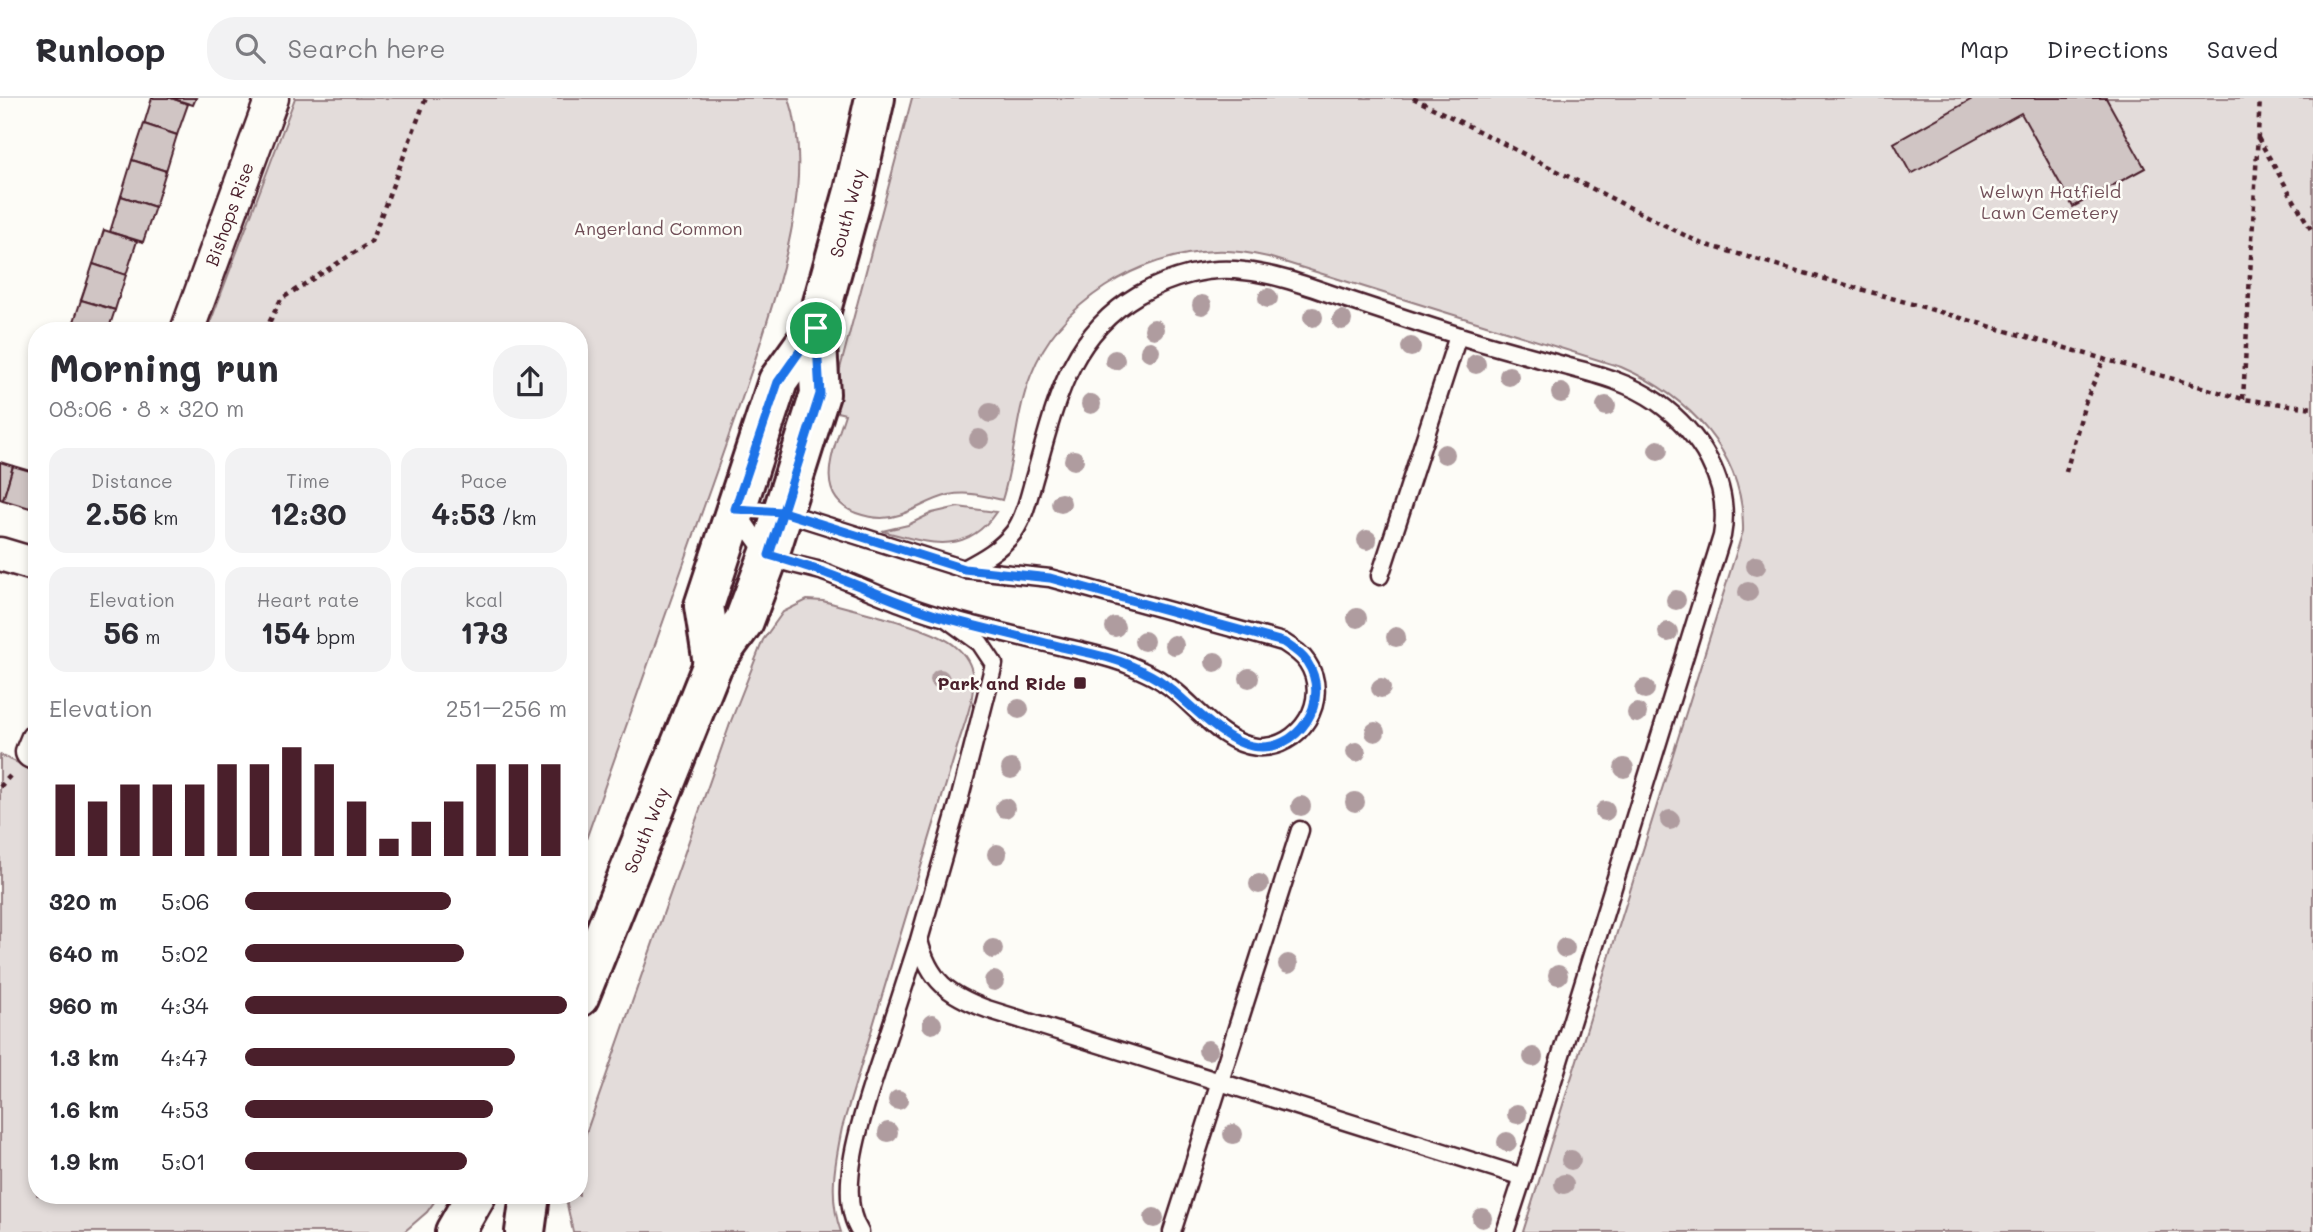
<!DOCTYPE html>
<meta charset="utf-8">
<style>
body{margin:0;font-family:Mali,sans-serif;background:#f2f2f3;color:#2b2b33;height:100vh;display:flex;flex-direction:column;font-size:26px;white-space:nowrap}
*{box-sizing:border-box;margin:0}
p{font-size:23px;color:#7c7c81}
.icon{flex:none;width:38px;height:38px;fill:none;stroke:currentColor;stroke-width:2;stroke-linecap:round;stroke-linejoin:round}
.map{position:relative;flex:1;overflow:hidden}
.sheet{position:absolute;left:28px;top:224px;width:560px;height:882px;display:flex;flex-direction:column;background:#fff;border-radius:28px;box-shadow:0 4px 10px #0003}
.sheet>*{flex:none}
.pin{position:absolute;display:grid;place-items:center;width:60px;height:60px;color:#fff;margin:-30px;border:4px solid #fff;border-radius:50%;box-shadow:0 2px 7px #0007}
.round{display:grid;place-items:center;flex:none;width:74px;height:74px;border-radius:28px;background:#f2f2f3}
.headline{display:flex;align-items:center;justify-content:space-between;height:119px;padding:0 21px}
h1{font-size:38px;font-weight:800;line-height:52px}
.metrics{display:grid;grid-template-columns:repeat(3,1fr);gap:10px;height:119px;padding:7px 21px}
.metrics div{display:grid;align-content:center;border-radius:18px;background:#f2f2f3;text-align:center}
.metrics b{font-size:30px;font-weight:800}
.metrics small{font-size:19px;font-weight:400}
.metrics p{font-size:19px}
.chart{height:196px;padding:14px 21px}
.chart p{display:flex;justify-content:space-between}
.chart svg{width:100%;height:126px;margin-top:7px;stroke:#4a1f2b;stroke-width:6}
ul{padding:0 21px;list-style:none;font-size:23px}
li{display:grid;grid-template-columns:112px 84px 1fr;align-items:center;height:52px}
li i{height:18px;border-radius:9px;background:#4a1f2b}
header{display:flex;align-items:center;gap:42px;box-sizing:border-box;height:98px;padding:0 35px;background:#fff;border-bottom:2px solid #e1e1e2}
header strong{font-size:33px}
nav{display:flex;gap:38px;margin-inline-start:auto;font-size:24px}
.search{width:490px;height:63px;background:#f2f2f3;display:flex;align-items:center;gap:18px;box-sizing:border-box;padding:0 24px;border-radius:28px;color:#7c7c81;font-size:26px}
.map>svg:first-child{display:block}
.green{fill:#e3dcda;stroke:#967e82;stroke-width:2}
.building{fill:#d0c5c4;stroke:#4a1f2b;stroke-width:2}
.lines{fill:none;stroke-linecap:round;stroke-linejoin:round}
.lane-casing{stroke:#4a1f2b;stroke-width:21}
.street-casing{stroke:#4a1f2b;stroke-width:37}
.primary-casing{stroke:#4a1f2b;stroke-width:44}
.path{stroke:#4a1f2b;stroke-width:4.5;stroke-dasharray:5 5;stroke-linecap:butt}
.lane{stroke:#fdfcf7;stroke-width:16}
.street{stroke:#fdfcf7;stroke-width:32}
.primary{stroke:#fdfcf7;stroke-width:38}
.tree{fill:#af9c9f}
.route-casing{stroke:#fff;stroke-width:14}
.route{stroke:#1a73e8;stroke-width:9}
.poi-dot{fill:#4a1f2b;stroke:#fdfcf7;stroke-width:2.5}
.labels{text-anchor:middle;dominant-baseline:central;stroke-width:5;stroke-linejoin:round;paint-order:stroke}
.park-label{font-size:18px;fill:#704e57;stroke:#fdfcf7}
.street-label{font-size:18px;fill:#4a1f2b;stroke:#fdfcf7}
.poi-label{font-size:18px;font-weight:bold;fill:#4a1f2b;stroke:#fdfcf7;text-anchor:end}
</style>
<header>
<strong>Runloop</strong>
<div class="search"><svg class="icon" aria-label="search" viewBox="0 0 24 24"><circle cx="10" cy="10" r="6"/><path d="M15 15l6 6"/></svg>Search here</div>
<nav><a>Map</a><a>Directions</a><a>Saved</a></nav>
</header>
<div class="map">
<svg width="2313" height="1134" viewBox="0 0 2313 1134">
<rect width="100%" height="100%" fill="#fdfcf7"/>
<filter id="ink" filterUnits="userSpaceOnUse"><feTurbulence type="fractalNoise" baseFrequency=".0143" numOctaves="2"/><feDisplacementMap in="SourceGraphic" scale="14" xChannelSelector="R" yChannelSelector="G"/><feConvolveMatrix kernelMatrix="1 2 1 2 8 2 1 2 1" color-interpolation-filters="sRGB"/></filter>
<g filter="url(#ink)">
<g class="green">
<path d="M295,0H789C816,82 779,186 754,265C734,325 712,385 691,445C654,551 616,656 579,761V233H207Z"/>
<path d="M912,0H2313V1134H1523L1743,433C1745,355 1688,298 1621,269L1268,159C1250,155 1233,152 1215,153C1139,156 1059,204 1031,277C1015,317 1015,361 1002,402C985,398 967,393 949,397C931,401 916,412 899,417C885,422 870,420 856,415C811,398 835,349 845,316L829,312Z"/>
<path d="M958,409L996,414C965,460 926,444 882,433L908,427L932,415Z"/>
<path d="M807,502L823,503C854,512 933,529 955,548C965,556 972,567 973,580C975,603 962,631 956,653L842,1030C835,1065 828,1099 841,1134H573L565,1097H579V1055L731,623L763,542L783,514Z"/>
<path d="M0,657L37,673V1097H439L427,1114L404,1134H0Z"/>
</g>
<g class="building">
<path d="M152,0H171L188,6L177,37L144,26Z"/>
<path d="M171,0H196L193,7Z"/>
<path d="M1974,0H2106L2145,70L2073,109L2021,15L1911,76L1894,45Z"/>
<path d="M144,26L177,37L166,73L132,62Z"/>
<path d="M132,62L166,73L155,109L121,98Z"/>
<path d="M121,98L155,109L143,144L110,134Z"/>
<path d="M104,132L137,143L126,177L93,166Z"/>
<path d="M93,166L126,177L115,212L81,202Z"/>
<path d="M81,202L115,212L108,233H71Z"/>
<path d="M0,364L13,368L3,402L0,401Z"/>
<path d="M13,368L37,375V398L34,397L30,410L3,402Z"/>
</g>
<g class="lines">
<g class="lane-casing">
<g id="lane">
<path d="M735,411L783,414L964,471L1050,480L1283,544C1292,550 1301,555 1307,564C1332,601 1300,652 1257,649C1220,646 1192,602 1163,584C1153,577 1140,572 1129,567C1109,559 1085,554 1063,549C1025,540 987,531 950,521C905,510 864,489 821,473C805,468 784,466 770,458C762,453 742,421 735,411Z"/>
<path d="M1380,478L1458,238"/>
<path d="M947,521L980,545L994,566L959,703L919,842C929,883 949,897 987,911L1523,1079L1722,438C1732,384 1699,334 1657,304C1630,285 1600,277 1569,269C1531,258 1494,249 1457,237C1415,224 1373,210 1331,196C1302,186 1274,176 1244,173C1208,168 1170,179 1138,197C1070,237 1056,303 1036,374C1030,393 1026,417 1014,434C1001,451 983,461 964,471"/>
<path d="M860,1134C831,1091 871,993 885,947C896,913 907,879 918,845"/>
<path d="M1172,1134L1300,732"/>
<path d="M1505,1134L1523,1079"/>
</g>
</g>
<g class="street-casing">
<g id="street">
<path d="M187,233L272,0"/>
<path d="M0,456L37,467"/>
<path d="M32,654L37,642"/>
</g>
</g>
<g class="primary-casing">
<g id="primary">
<path d="M713,566L704,508L778,283L816,230"/>
<path d="M579,899L713,566L744,523L769,457L820,296L816,230L854,93L875,0"/>
<path d="M455,1134L476,1097"/>
<path d="M525,1134L530,1097"/>
</g>
</g>
<g class="path">
<path d="M1413,0L1700,145L2243,301L2313,310"/>
<path d="M2258,40L2313,135"/>
<path d="M265,233L281,201L371,144L426,0"/>
<path d="M2243,301L2260,0"/>
<path d="M2066,374L2085,305L2104,261"/>
<path d="M0,689L10,678"/>
</g>
<use href="#lane" class="lane"/>
<use href="#street" class="street"/>
<use href="#primary" class="primary"/>
</g>
<g class="tree">
<circle cx="1268" cy="200" r="10"/>
<circle cx="1202" cy="207" r="10"/>
<circle cx="1313" cy="219" r="10"/>
<circle cx="1342" cy="222" r="10"/>
<circle cx="1154" cy="231" r="10"/>
<circle cx="1411" cy="249" r="10"/>
<circle cx="1150" cy="253" r="10"/>
<circle cx="1115" cy="262" r="10"/>
<circle cx="1476" cy="266" r="10"/>
<circle cx="1509" cy="278" r="10"/>
<circle cx="1561" cy="295" r="10"/>
<circle cx="1091" cy="306" r="10"/>
<circle cx="1606" cy="308" r="10"/>
<circle cx="990" cy="315" r="10"/>
<circle cx="979" cy="341" r="10"/>
<circle cx="1658" cy="352" r="10"/>
<circle cx="1445" cy="356" r="10"/>
<circle cx="1074" cy="362" r="10"/>
<circle cx="1061" cy="405" r="10"/>
<circle cx="1367" cy="442" r="10"/>
<circle cx="1756" cy="468" r="10"/>
<circle cx="1748" cy="494" r="10"/>
<circle cx="1676" cy="502" r="10"/>
<circle cx="1357" cy="520" r="10"/>
<circle cx="1115" cy="529" r="10"/>
<circle cx="1668" cy="534" r="10"/>
<circle cx="1396" cy="539" r="10"/>
<circle cx="1144" cy="543" r="10"/>
<circle cx="1174" cy="547" r="10"/>
<circle cx="1215" cy="564" r="10"/>
<circle cx="1249" cy="580" r="10"/>
<circle cx="940" cy="581" r="10"/>
<circle cx="1381" cy="590" r="10"/>
<circle cx="1645" cy="591" r="10"/>
<circle cx="1019" cy="611" r="10"/>
<circle cx="1637" cy="615" r="10"/>
<circle cx="1375" cy="634" r="10"/>
<circle cx="1356" cy="654" r="10"/>
<circle cx="1624" cy="670" r="10"/>
<circle cx="1011" cy="671" r="10"/>
<circle cx="1355" cy="704" r="10"/>
<circle cx="1301" cy="708" r="10"/>
<circle cx="1005" cy="710" r="10"/>
<circle cx="1605" cy="713" r="10"/>
<circle cx="1670" cy="722" r="10"/>
<circle cx="997" cy="756" r="10"/>
<circle cx="1259" cy="786" r="10"/>
<circle cx="1565" cy="850" r="10"/>
<circle cx="993" cy="851" r="10"/>
<circle cx="1288" cy="866" r="10"/>
<circle cx="1558" cy="877" r="10"/>
<circle cx="994" cy="883" r="10"/>
<circle cx="932" cy="926" r="10"/>
<circle cx="1208" cy="952" r="10"/>
<circle cx="1533" cy="959" r="10"/>
<circle cx="898" cy="1002" r="10"/>
<circle cx="1517" cy="1016" r="10"/>
<circle cx="888" cy="1034" r="10"/>
<circle cx="1233" cy="1036" r="10"/>
<circle cx="1507" cy="1044" r="10"/>
<circle cx="1571" cy="1062" r="10"/>
<circle cx="1564" cy="1086" r="10"/>
<circle cx="1154" cy="1120" r="10"/>
<circle cx="1482" cy="1120" r="10"/>
</g>
</g>
<g class="lines" filter="url(#ink)">
<g class="route-casing">
<path id="route" d="M816,230L778,284L735,411L783,414L964,471L1050,480L1283,544C1292,550 1301,555 1307,564C1333,603 1297,657 1252,648C1221,642 1191,606 1166,587C1156,579 1141,572 1129,567C1108,558 1084,554 1062,549C1025,540 987,531 949,521C904,509 863,488 820,473C803,467 786,462 769,457L820,296L816,230"/>
</g>
<use href="#route" class="route"/>
</g>
<rect class="poi-dot" x="1073" y="578" width="14" height="14" rx="3.5"/>
<g class="labels">
<g class="park-label">
<text x="2050" y="93">Welwyn Hatfield<tspan x="2050" dy="21">Lawn Cemetery</tspan></text>
<text x="658" y="130">Angerland Common</text>
</g>
<g class="street-label">
<text transform="translate(847 115) rotate(-75)">South Way</text>
<text transform="translate(229 116) rotate(-70)">Bishops Rise</text>
<text transform="translate(646 732) rotate(-68)">South Way</text>
</g>
<g class="poi-label">
<text x="1066" y="585">Park and Ride</text>
</g>
</g>
</svg>
<div class="pin" style="left:816px;top:230px;background:#1e9e55"><svg class="icon" aria-label="arrive" viewBox="0 0 24 24"><path d="M6 21V4h12l-3 4 3 4H6"/></svg></div>
<section class="sheet">
<div class="headline"><div><h1>Morning run</h1><p>08:06 · 8 × 320 m</p></div><a class="round"><svg class="icon" aria-label="share" viewBox="0 0 24 24"><path d="M12 15V3M7 8l5-5 5 5M5 13v7h14v-7"/></svg></a></div>
<div class="metrics">
<div><p>Distance</p><b>2.56<small> km</small></b></div>
<div><p>Time</p><b>12:30</b></div>
<div><p>Pace</p><b>4:53<small> /km</small></b></div>
</div>
<div class="metrics">
<div><p>Elevation</p><b>56<small> m</small></b></div>
<div><p>Heart rate</p><b>154<small> bpm</small></b></div>
<div><p>kcal</p><b>173</b></div>
</div>
<div class="chart"><p><span>Elevation</span>251–256 m</p>
<svg viewBox="0 0 160 44" preserveAspectRatio="none"><path d="M5 44V19M15 44V25M25 44V19M35 44V19M45 44V19M55 44V12M65 44V12M75 44V6M85 44V12M95 44V25M105 44V38M115 44V32M125 44V25M135 44V12M145 44V12M155 44V12"/></svg>
</div>
<ul>
<li><b>320 m</b>5:06<i style="width:64%"></i></li>
<li><b>640 m</b>5:02<i style="width:68%"></i></li>
<li><b>960 m</b>4:34<i style="width:100%"></i></li>
<li><b>1.3 km</b>4:47<i style="width:84%"></i></li>
<li><b>1.6 km</b>4:53<i style="width:77%"></i></li>
<li><b>1.9 km</b>5:01<i style="width:69%"></i></li>
</ul>
</section>
</div>
